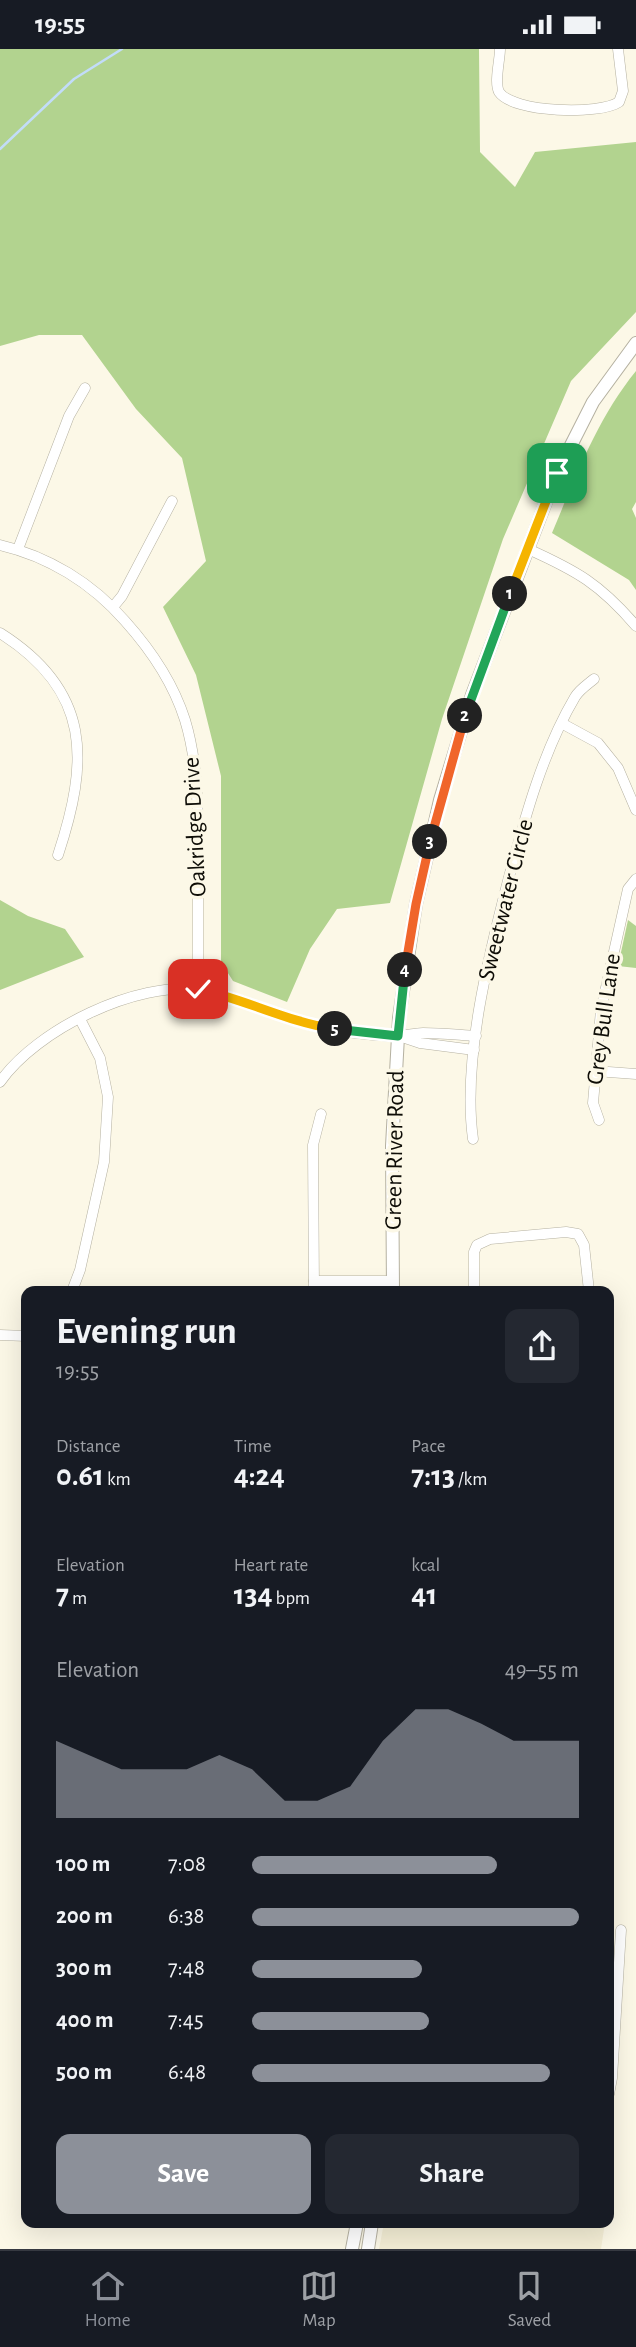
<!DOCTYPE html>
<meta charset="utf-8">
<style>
body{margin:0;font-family:"Alegreya Sans",sans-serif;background:#242831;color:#f1f3f6;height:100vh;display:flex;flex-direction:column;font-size:26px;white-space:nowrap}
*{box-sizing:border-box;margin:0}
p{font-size:23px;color:#9ea1a6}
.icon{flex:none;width:38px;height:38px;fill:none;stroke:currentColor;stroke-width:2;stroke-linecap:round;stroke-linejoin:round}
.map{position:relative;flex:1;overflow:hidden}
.details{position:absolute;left:21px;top:1237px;width:593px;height:942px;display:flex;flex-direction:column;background:#171b24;border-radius:14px;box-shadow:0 7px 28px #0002}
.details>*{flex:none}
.pin{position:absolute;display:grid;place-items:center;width:60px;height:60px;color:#fff;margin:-30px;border-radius:14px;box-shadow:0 4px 10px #0006}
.km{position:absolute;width:35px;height:35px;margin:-18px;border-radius:50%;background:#222;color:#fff;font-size:19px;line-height:35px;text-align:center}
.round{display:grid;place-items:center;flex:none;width:74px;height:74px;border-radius:14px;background:#242831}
.head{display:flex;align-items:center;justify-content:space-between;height:119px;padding:0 35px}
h1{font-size:38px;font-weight:700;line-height:52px}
.figures{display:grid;grid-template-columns:repeat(3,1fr);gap:10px;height:119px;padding:7px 35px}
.figures div{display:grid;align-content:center}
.figures b{font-size:30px;font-weight:700}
.figures small{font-size:19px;font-weight:400}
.figures p{font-size:19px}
.chart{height:196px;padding:14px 35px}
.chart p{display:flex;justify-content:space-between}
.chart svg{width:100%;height:126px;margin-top:7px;fill:#8c9099;opacity:.7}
.cta{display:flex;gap:14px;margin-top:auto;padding:14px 35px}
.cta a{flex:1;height:80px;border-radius:14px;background:#8c9099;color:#fff;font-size:28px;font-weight:700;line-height:80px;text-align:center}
.cta a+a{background:#242831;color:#f1f3f6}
ul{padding:0 35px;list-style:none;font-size:23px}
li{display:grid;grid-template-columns:112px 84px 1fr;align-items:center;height:52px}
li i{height:18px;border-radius:9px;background:#8c9099}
.status{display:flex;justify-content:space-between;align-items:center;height:49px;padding:0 35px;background:#171b24;direction:ltr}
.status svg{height:19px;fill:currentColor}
.tab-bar{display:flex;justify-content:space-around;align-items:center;height:98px;border-top:2px solid #363941;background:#171b24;font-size:19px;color:#9ea1a6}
.tab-bar a{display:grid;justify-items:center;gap:4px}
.tab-bar .selected{color:#8c9099}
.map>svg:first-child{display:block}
.built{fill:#f4eed5}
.green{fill:#b2d38f}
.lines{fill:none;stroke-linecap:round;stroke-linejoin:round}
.stream{stroke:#c2dcf9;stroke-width:2.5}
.minor-casing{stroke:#b5b1a1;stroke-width:11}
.major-casing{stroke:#b5b1a1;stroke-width:14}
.minor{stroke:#fff;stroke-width:10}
.major{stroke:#fff;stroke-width:12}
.split-1-casing{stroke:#fff;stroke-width:14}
.split-2-casing{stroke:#fff;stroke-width:14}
.split-3-casing{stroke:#fff;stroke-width:14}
.split-4-casing{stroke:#fff;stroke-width:14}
.split-5-casing{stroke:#fff;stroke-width:14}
.split-6-casing{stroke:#fff;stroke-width:14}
.split-1{stroke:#f5b400;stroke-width:9}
.split-2{stroke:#22a559;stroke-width:9}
.split-3{stroke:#f0652b;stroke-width:9}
.split-4{stroke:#f0652b;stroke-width:9}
.split-5{stroke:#22a559;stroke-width:9}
.split-6{stroke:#f5b400;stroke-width:9}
.labels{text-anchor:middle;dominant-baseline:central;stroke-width:7;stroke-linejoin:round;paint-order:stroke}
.street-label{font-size:24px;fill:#0e0d07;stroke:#fcf8e7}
</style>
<div class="status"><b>19:55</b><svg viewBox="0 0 49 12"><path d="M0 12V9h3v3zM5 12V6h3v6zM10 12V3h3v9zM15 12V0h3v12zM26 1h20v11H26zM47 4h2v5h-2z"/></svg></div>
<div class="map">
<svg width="636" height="2200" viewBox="0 0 636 2200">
<rect width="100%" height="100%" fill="#fcf8e7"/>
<path class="built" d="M384,2174H605L601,2200H379Z"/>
<g class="green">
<path d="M0,0H479L480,103L515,138L535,103L636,93V263L571,332L503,490L442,670L390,854L337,860L310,900L287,953L233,932L221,913V727L196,626L163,558L206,512L182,409L136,360L82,286H39L0,297Z"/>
<path d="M636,322V453L632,460L636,469V541L629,531L552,484C576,427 597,370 636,322Z"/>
<path d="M0,851L28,867L65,880L84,908L0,941Z"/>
<path d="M628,871L636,877V919L618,917Z"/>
</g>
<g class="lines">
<path class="stream" d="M0,100L74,30L122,0"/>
<g class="minor-casing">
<g id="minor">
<path d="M500,0C500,11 494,33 499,43C513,64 600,66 619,53L623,42L618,0"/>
<path d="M0,496C48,507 92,534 125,572C151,601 173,633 185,671C199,717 198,766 198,813C198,856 198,898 198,941"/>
<path d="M18,500L69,367L85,339"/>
<path d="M528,500C577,522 600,535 636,577"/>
<path d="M113,558L122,547L172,452"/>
<path d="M0,584C92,642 89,712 58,806"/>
<path d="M563,675L598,694L618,719L636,761"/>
<path d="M402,988L420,994L474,1001"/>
<path d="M595,1022L636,1025"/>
<path d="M0,1033C36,981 137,931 201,941C243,947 281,971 323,979C346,983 373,987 397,987C406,987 414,984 423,984C441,984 459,986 476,987"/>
<path d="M599,1071L593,1054L601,961L628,840L636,830"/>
<path d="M473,1090C462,1011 489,905 509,828C525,768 543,702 575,648C579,641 588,635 594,630"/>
<path d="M314,1232H393"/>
<path d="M72,1242L80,1221L104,1113L108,1048L100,1009L80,970"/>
<path d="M314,1242L313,1096L321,1065"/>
<path d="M474,1242V1203L477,1196L490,1190L566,1183L578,1185L584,1196L589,1242"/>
<path d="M0,1286L26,1287"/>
<path d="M609,2045L612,2029L621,1881"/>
</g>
</g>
<g class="major-casing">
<g id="major">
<path d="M393,1242L392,1097L399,969L416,855L440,751L472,646L557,424L593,353L636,294"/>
<path d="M352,2200L357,2174"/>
<path d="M368,2200L372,2174"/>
</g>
</g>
<use href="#minor" class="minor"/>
<use href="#major" class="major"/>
</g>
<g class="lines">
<g class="split-1-casing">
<path id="split-1" d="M510,545L557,424"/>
</g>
<g class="split-2-casing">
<path id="split-2" d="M465,667L510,545"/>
</g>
<g class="split-3-casing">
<path id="split-3" d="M430,793L465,667"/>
</g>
<g class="split-4-casing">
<path id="split-4" d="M405,921L416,855L430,793"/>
</g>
<g class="split-5-casing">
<path id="split-5" d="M335,980L398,987L405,921"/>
</g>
<g class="split-6-casing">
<path id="split-6" d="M198,940C245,950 287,973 335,980"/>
</g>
<use href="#split-1" class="split-1"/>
<use href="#split-2" class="split-2"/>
<use href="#split-3" class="split-3"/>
<use href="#split-4" class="split-4"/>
<use href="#split-5" class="split-5"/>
<use href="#split-6" class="split-6"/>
</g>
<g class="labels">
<g class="street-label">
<text transform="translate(195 778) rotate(-93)">Oakridge Drive</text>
<text transform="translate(506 851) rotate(-76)">Sweetwater Circle</text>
<text transform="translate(604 970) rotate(-82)">Grey Bull Lane</text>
<text transform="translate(395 1101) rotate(-89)">Green River Road</text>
</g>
</g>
</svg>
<div class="pin" style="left:557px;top:424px;background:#1e9e55"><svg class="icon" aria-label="arrive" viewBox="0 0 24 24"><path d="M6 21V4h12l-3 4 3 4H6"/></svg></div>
<div class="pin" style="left:198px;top:940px;background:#d93025"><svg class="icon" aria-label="check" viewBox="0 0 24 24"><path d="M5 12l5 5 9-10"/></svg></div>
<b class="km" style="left:510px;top:545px">1</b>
<b class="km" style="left:465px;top:667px">2</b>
<b class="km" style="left:430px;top:793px">3</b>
<b class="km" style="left:405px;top:921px">4</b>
<b class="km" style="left:335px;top:980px">5</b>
<section class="details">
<div class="head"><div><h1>Evening run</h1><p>19:55</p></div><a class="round"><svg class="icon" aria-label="share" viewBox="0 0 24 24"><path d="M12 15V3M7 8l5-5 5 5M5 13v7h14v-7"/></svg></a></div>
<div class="figures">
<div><p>Distance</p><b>0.61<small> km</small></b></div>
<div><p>Time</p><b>4:24</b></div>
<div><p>Pace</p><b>7:13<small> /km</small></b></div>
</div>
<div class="figures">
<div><p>Elevation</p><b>7<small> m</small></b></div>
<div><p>Heart rate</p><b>134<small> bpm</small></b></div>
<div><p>kcal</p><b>41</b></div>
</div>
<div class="chart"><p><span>Elevation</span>49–55 m</p>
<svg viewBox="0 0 160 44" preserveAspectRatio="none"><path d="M0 44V17L10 22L20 27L30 27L40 27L50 22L60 27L70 38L80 38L90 33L100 17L110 6L120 6L130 11L140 17L150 17L160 17V44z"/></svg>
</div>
<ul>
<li><b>100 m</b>7:08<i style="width:75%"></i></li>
<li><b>200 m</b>6:38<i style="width:100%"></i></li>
<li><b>300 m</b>7:48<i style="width:52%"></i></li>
<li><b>400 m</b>7:45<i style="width:54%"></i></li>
<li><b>500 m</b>6:48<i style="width:91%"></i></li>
</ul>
<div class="cta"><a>Save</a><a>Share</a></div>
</section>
</div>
<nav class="tab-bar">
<a class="selected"><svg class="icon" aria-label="home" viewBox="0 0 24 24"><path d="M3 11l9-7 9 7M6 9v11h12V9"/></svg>Home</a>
<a><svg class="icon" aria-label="map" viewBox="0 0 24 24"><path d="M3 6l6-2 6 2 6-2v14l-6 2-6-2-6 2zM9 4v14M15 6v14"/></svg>Map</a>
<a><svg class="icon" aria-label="saved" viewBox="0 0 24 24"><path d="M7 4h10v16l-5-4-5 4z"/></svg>Saved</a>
</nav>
